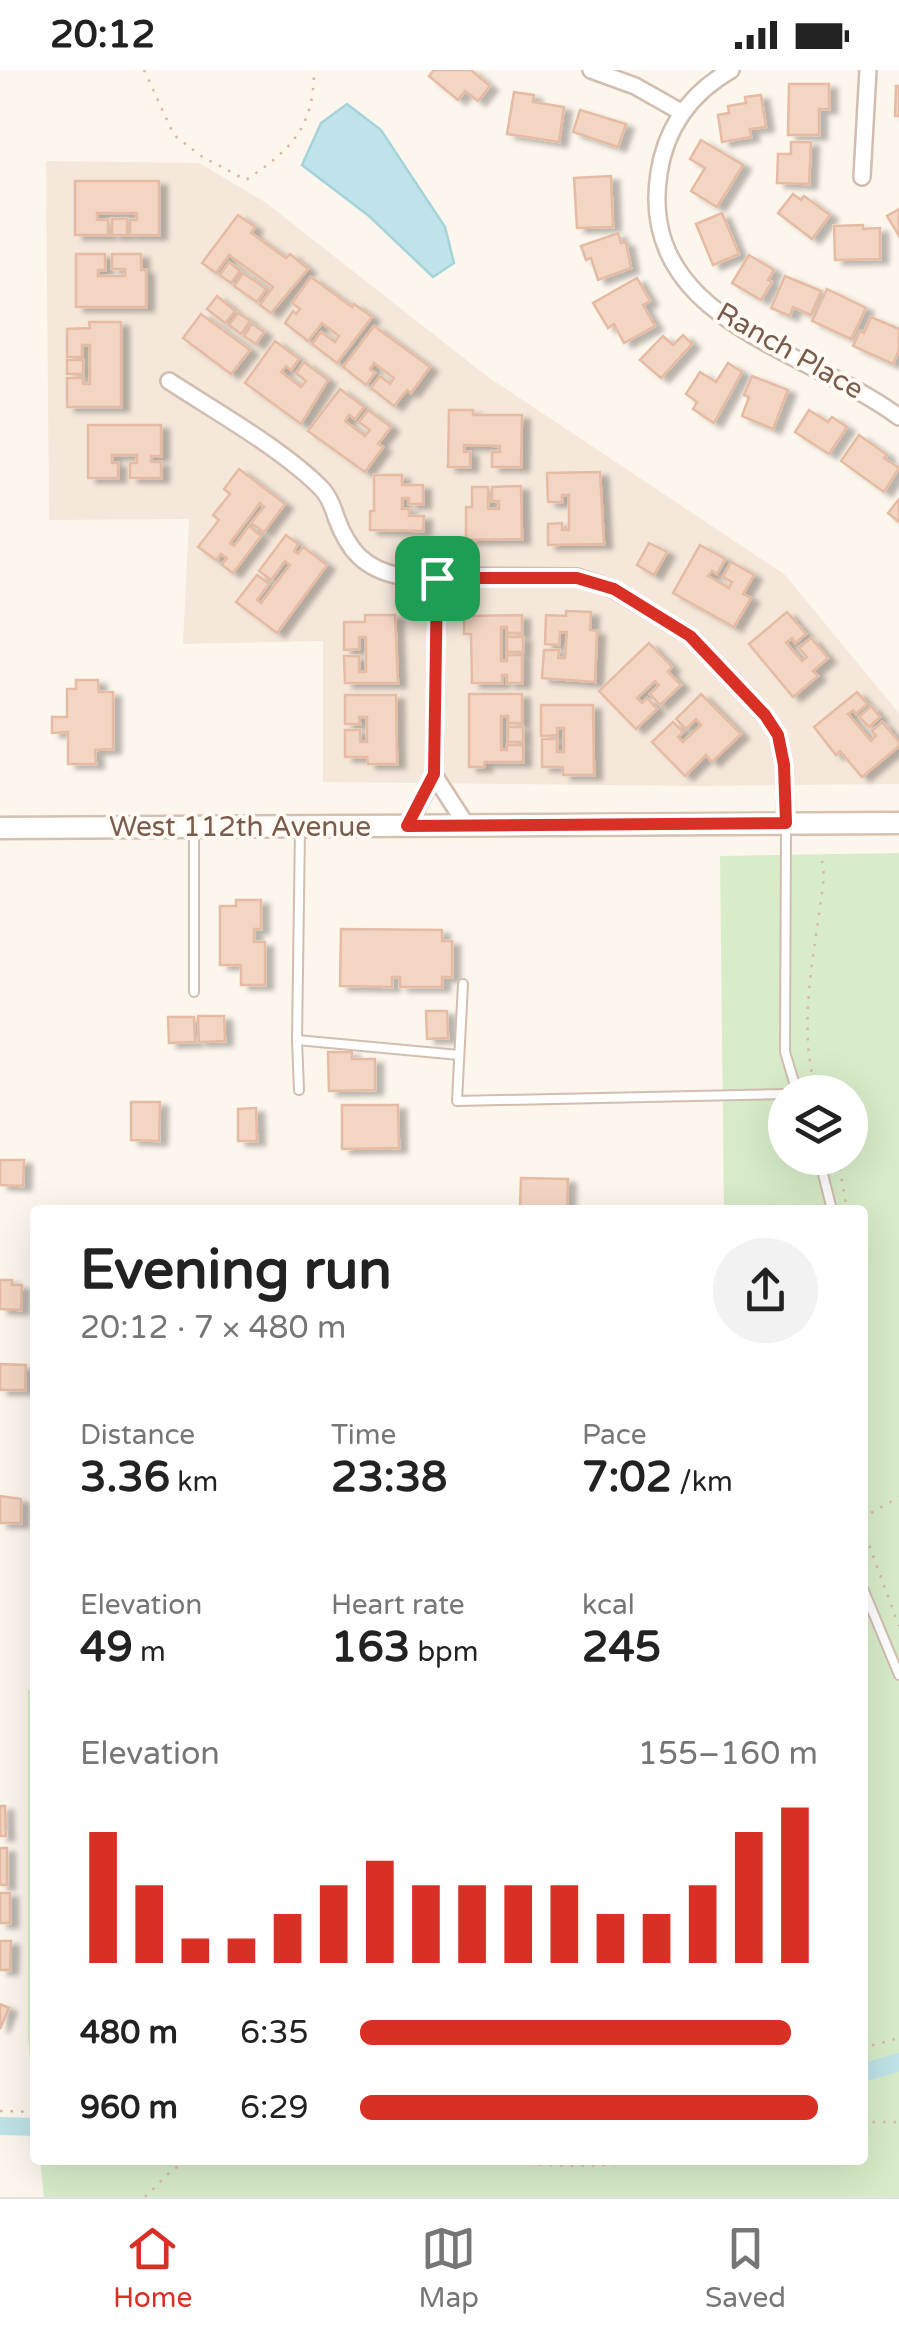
<!DOCTYPE html>
<meta charset="utf-8">
<style>
body{margin:0;font-family:"Varela Round",sans-serif;background:#f2f2f2;color:#222;height:100vh;display:flex;flex-direction:column;font-size:38px;white-space:nowrap}
*{box-sizing:border-box;margin:0}
p{font-size:32px;color:#767676}
.icon{flex:none;width:55px;height:55px;fill:none;stroke:currentColor;stroke-width:2;stroke-linecap:round;stroke-linejoin:round}
.map{position:relative;flex:1;overflow:hidden}
.drawer{position:absolute;left:30px;top:1135px;width:838px;height:960px;display:flex;flex-direction:column;background:#fff;border-radius:10px;box-shadow:0 10px 40px #0002}
.drawer>*{flex:none}
.buttons{position:absolute;left:768px;top:1005px;display:grid;gap:20px}
.buttons a{display:grid;place-items:center;width:100px;height:100px;border-radius:50%;background:#fff;box-shadow:0 10px 40px #0002;font-size:50px}
.pin{position:absolute;display:grid;place-items:center;width:85px;height:85px;color:#fff;margin:-42px;border-radius:20px;box-shadow:0 5px 15px #0006}
.round{display:grid;place-items:center;flex:none;width:105px;height:105px;border-radius:52px;background:#f2f2f2}
.head{display:flex;align-items:center;justify-content:space-between;height:170px;padding:0 50px}
h1{font-size:55px;font-weight:800;line-height:75px}
.figures{display:grid;grid-template-columns:repeat(3,1fr);gap:15px;height:170px;padding:10px 50px}
.figures div{display:grid;align-content:center}
.figures b{font-size:42px;font-weight:800}
.figures small{font-size:28px;font-weight:400}
.figures p{font-size:28px}
.chart{height:280px;padding:20px 50px}
.chart p{display:flex;justify-content:space-between}
.chart svg{width:100%;height:180px;margin-top:10px;stroke:#d93025;stroke-width:6}
ul{padding:0 50px;list-style:none;font-size:32px}
li{display:grid;grid-template-columns:160px 120px 1fr;align-items:center;height:75px}
li i{height:25px;border-radius:12px;background:#d93025}
.status{display:flex;justify-content:space-between;align-items:center;height:70px;padding:0 50px;background:#fff;direction:ltr}
.status svg{height:28px;fill:currentColor}
.tabs{display:flex;justify-content:space-around;align-items:center;height:140px;border-top:2px solid #e0e0e0;background:#fff;font-size:28px;color:#767676}
.tabs a{display:grid;justify-items:center;gap:5px}
.tabs .on{color:#d93025}
.map>svg:first-child{display:block}
.residential{fill:#f5e8da}
.green{fill:#d8ecc9;fill-rule:evenodd}
.water{fill:#bfe3e8;stroke:#a5d3da;stroke-width:2.5}
.lines{fill:none;stroke-linecap:round;stroke-linejoin:round}
.canal{stroke:#bfe3e8;stroke-width:18}
.building{fill:#f3d5c3;stroke:#e6bba3;stroke-width:2.5;filter:url(#shadow)}
.service-casing{stroke:#d1beb0;stroke-width:12}
.minor-casing{stroke:#d1beb0;stroke-width:20}
.secondary-casing{stroke:#d6c0b0;stroke-width:25}
.path{stroke:#d9b8a5;stroke-width:2.5;stroke-dasharray:2.5 8;stroke-linecap:butt}
.service{stroke:#fff;stroke-width:8}
.minor{stroke:#fff;stroke-width:15}
.secondary{stroke:#fff;stroke-width:20}
.route-casing{stroke:#fff;stroke-width:20}
.route{stroke:#d93025;stroke-width:12}
.labels{text-anchor:middle;dominant-baseline:central;stroke-width:8;stroke-linejoin:round;paint-order:stroke}
.street-label{font-size:28px;fill:#7a5c4d;stroke:#fffaf3}
</style>
<div class="status"><b>20:12</b><svg viewBox="0 0 49 12"><path d="M0 12V9h3v3zM5 12V6h3v6zM10 12V3h3v9zM15 12V0h3v12zM26 1h20v11H26zM47 4h2v5h-2z"/></svg></div>
<div class="map">
<svg width="899" height="2127" viewBox="0 0 899 2127">
<defs>
<filter id="shadow"><feDropShadow dx="8" dy="4.5" stdDeviation="2.5" flood-color="#0004"/></filter>
</defs>
<rect width="100%" height="100%" fill="#fdf6ec"/>
<path class="residential" d="M46,91L199,93L265,132L488,307L784,504L899,643V714L698,716L323,712V571L183,574L189,449L49,450Z"/>
<g class="green">
<path d="M899,783V2127H44L40,2090H862V1140H724L720,786ZM785,1022H850V1088H785Z"/>
<path d="M28,1619L35,1624V2036L28,1968Z"/>
</g>
<path class="water" d="M347,34L381,60L445,157L454,193L433,207L369,146L302,95L321,53Z"/>
<g class="lines">
<g class="canal">
<path d="M862,2003L899,1992"/>
<path d="M0,2056L35,2057"/>
</g>
</g>
<g class="building">
<path d="M434,0H471L490,16L478,31L465,21L458,30L429,6Z"/>
<path d="M789,14H829V39H819V65H788Z"/>
<path d="M896,16H899V46H895Z"/>
<path d="M514,22L534,25L533,32L564,37L559,72L507,64Z"/>
<path d="M761,25L766,57L750,59L751,67L722,72L718,45L729,43L728,36L746,33L745,27Z"/>
<path d="M580,40L626,54L618,77L573,62Z"/>
<path d="M701,70L743,95L717,137L691,121L705,98L690,89Z"/>
<path d="M791,72H811L809,114L777,113L778,84H791Z"/>
<path d="M611,106L613,157L577,158L574,108Z"/>
<path d="M75,111H159V165H130V150H137V143H97V150H108V165H75Z"/>
<path d="M793,124L801,130L804,126L830,145L812,169L778,143Z"/>
<path d="M899,139V166L887,146Z"/>
<path d="M722,143L739,184L713,195L696,154Z"/>
<path d="M238,145L255,157L251,163L286,188L290,184L308,199L271,243L260,235L273,217L229,185L216,203L202,193Z"/>
<rect x="112" y="149" width="15" height="16"/>
<path d="M863,155V159L880,158V189L835,190L834,156Z"/>
<path d="M618,163L621,173L626,172L631,198L598,210L591,188L586,190L581,176Z"/>
<path d="M76,184H105V200H98V206H125V199H112V184H141V200H146V237H76Z"/>
<path d="M749,185L774,200L768,210L772,212L761,230L732,213Z"/>
<path d="M229,192L240,201L231,213L220,205Z"/>
<path d="M243,203L266,219L257,232L234,216Z"/>
<path d="M785,206L821,221L811,245L793,237L790,246L771,238Z"/>
<path d="M311,207L352,237L354,234L372,247L337,293L312,274L321,262L335,272L339,266L322,253L308,271L285,253L293,241L296,244L300,239L292,233Z"/>
<path d="M637,208L650,231L643,235L655,256L624,273L614,254L608,258L593,233Z"/>
<path d="M827,219L866,238L851,269L812,251Z"/>
<path d="M217,226L235,241L225,253L207,239Z"/>
<path d="M238,243L250,251L241,264L229,255Z"/>
<path d="M201,244L250,280L231,304L183,268Z"/>
<path d="M871,247L899,259V280L893,294L853,276L860,261L864,263Z"/>
<path d="M89,252H121V337H67V308H83V314H90V275H82V287H67V259L90,258Z"/>
<path d="M252,254L264,262L256,274L244,266Z"/>
<path d="M374,256L430,297L411,323L407,320L394,336L371,318L380,306L390,314L394,308L374,293L370,299L375,303L366,315L343,297Z"/>
<path d="M683,265L692,274L661,308L640,290L663,266L673,275Z"/>
<path d="M275,271L299,289L291,300L286,296L281,302L301,317L306,311L296,303L304,292L328,310L301,354L245,313Z"/>
<rect x="67" y="290" width="16" height="14"/>
<path d="M728,293L742,302L714,353L693,339L697,332L686,324L700,302L716,312Z"/>
<path d="M752,306L788,320L773,359L742,346L749,327L744,325Z"/>
<path d="M340,319L364,337L355,349L349,345L345,351L365,366L370,360L359,352L368,340L391,357L378,374L383,377L365,402L308,361Z"/>
<path d="M449,340H473V345H522L521,397H492V382H500V376L464,375V382H470V397H448Z"/>
<path d="M809,340L828,352L832,347L847,357L829,384L795,362Z"/>
<path d="M88,355H161V386H151V392H161V408H130V393H137V385H112V393H118V408H88Z"/>
<path d="M859,365L887,385L884,388L899,398L884,422L841,391Z"/>
<path d="M239,399L285,434L264,462L251,453L264,437L260,433L230,473L234,476L249,456L261,466L233,503L222,495L227,488L221,484L216,490L198,477L219,450L213,445L230,424L224,419Z"/>
<path d="M600,402L604,474L548,475V454L562,453V460H569V425H562V432H548L547,403Z"/>
<path d="M374,405H402V415H423V434H409V428H402V439H409V446H424L423,461L370,460V441H374Z"/>
<path d="M521,416L522,469L466,470V437H472V417H488V439H499V431H492V417Z"/>
<path d="M899,429V452L888,443Z"/>
<path d="M286,465L298,474L294,481L298,484L303,477L327,495L277,563L236,532L257,505L269,514L257,530L261,533L290,495L285,491L271,510L259,501Z"/>
<path d="M649,473L667,482L654,505L637,495Z"/>
<path d="M700,475L725,489L717,504L712,501L708,506L729,518L732,512L723,507L731,492L754,505L743,524L751,528L734,557L673,523Z"/>
<path d="M566,541L591,542L590,560L597,561L595,612L542,608L544,580H559L558,588H565L567,562H560L559,575L545,574L546,545L566,546Z"/>
<path d="M787,542L806,564L795,573L792,568L786,573L802,591L807,587L799,578L811,568L828,588L813,601L818,606L793,627L749,574Z"/>
<path d="M365,545H395L398,613H345L344,586H359V602H366V567H359V579L344,580V552H365Z"/>
<path d="M522,545V563H507V557H501V591H507V585H522V613H507V605H502V613H472L471,564H464V546Z"/>
<rect x="507" y="567" width="16" height="15"/>
<path d="M649,573L672,597L668,602L681,615L660,635L650,624L659,615L655,611L637,628L642,633L647,628L657,639L636,659L599,621Z"/>
<path d="M76,610H98L99,622H113V679L95,680L96,694H68V662L52,663V647H67V619H76Z"/>
<path d="M857,622L867,634L856,644L853,640L848,644L871,671L876,666L872,661L882,652L899,672V676L862,707L840,681L836,685L814,657Z"/>
<path d="M469,624H522V653H508V646H501V680H507V675H523V692H485L484,697H469Z"/>
<path d="M701,624L741,664L712,692L706,685L685,706L652,672L673,652L683,662L678,667L683,672L701,655L696,649L686,659L676,649Z"/>
<path d="M345,625H396L397,694H368L367,687H345V660H360V672H367V647H359L360,654H345Z"/>
<path d="M541,635H593L594,705H563V697H542V669H557V682H564V658H557V665L541,666Z"/>
<path d="M871,636L880,647L869,657L859,647Z"/>
<rect x="508" y="657" width="15" height="15"/>
<path d="M236,830H261V859H254V872H265V915H241V895H220V836H236Z"/>
<path d="M341,859L442,860V871H452V907H442V917H400V907H392V917L340,916Z"/>
<path d="M426,941H447L448,968L427,969Z"/>
<path d="M198,946H224L225,971L199,972Z"/>
<path d="M168,947H194L195,972L169,973Z"/>
<path d="M328,982H352V989H375V1020L329,1021Z"/>
<path d="M131,1032H160L159,1071L131,1070Z"/>
<path d="M342,1035H398L399,1078L342,1079Z"/>
<path d="M256,1038L257,1071H238V1039Z"/>
<path d="M0,1090H24L23,1116L0,1115Z"/>
<path d="M521,1108L568,1109L567,1140H520Z"/>
<path d="M0,1210H12V1215H22L21,1240L0,1239Z"/>
<path d="M0,1294L26,1295L25,1320H0Z"/>
<path d="M0,1426L21,1429V1453H0Z"/>
<path d="M0,1736H5L6,1766H0Z"/>
<rect x="0" y="1778" width="7" height="37"/>
<rect x="0" y="1823" width="10" height="30"/>
<path d="M0,1871H11L10,1900H0Z"/>
<path d="M0,1934L9,1938L0,1959Z"/>
</g>
<g class="lines">
<g class="service-casing">
<g id="service">
<path d="M786,758L785,982L797,1022"/>
<path d="M194,761V922"/>
<path d="M463,914L457,1031L785,1024"/>
<path d="M297,970L300,759"/>
<path d="M299,1020L297,970L459,985"/>
<path d="M819,1088L832,1140"/>
<path d="M862,1516L899,1605"/>
</g>
</g>
<g class="minor-casing">
<g id="minor">
<path d="M591,0L635,16L681,42"/>
<path d="M731,0C691,23 666,57 659,103C636,251 808,279 899,347"/>
<path d="M862,107L868,0"/>
<path d="M169,311C215,341 284,380 322,419C329,427 333,437 336,447C348,480 364,499 400,506L577,507L613,519L690,566L765,645L778,665L784,695L786,753"/>
<path d="M434,705L467,756"/>
<path d="M407,757L434,705L437,508"/>
</g>
</g>
<g class="secondary-casing">
<path id="secondary" d="M0,758L899,753"/>
</g>
<g class="path">
<path d="M144,0L174,65L201,86L246,110C292,79 314,57 314,0"/>
<path d="M817,1022C795,957 817,874 824,805L822,791"/>
<path d="M838,1088L847,1140"/>
<path d="M862,1448L899,1427"/>
<path d="M862,1456L899,1556"/>
<path d="M862,1978L899,1968"/>
<path d="M0,2041L35,2042"/>
<path d="M862,2052H899"/>
<path d="M487,2090C544,2097 599,2098 656,2090"/>
<path d="M145,2127L173,2099L193,2090"/>
</g>
<use href="#service" class="service"/>
<use href="#minor" class="minor"/>
<use href="#secondary" class="secondary"/>
</g>
<g class="lines">
<g class="route-casing">
<path id="route" d="M437,508H577L614,519L690,566L765,645L778,665L784,695L786,753L407,756L434,704Z"/>
</g>
<use href="#route" class="route"/>
</g>
<g class="labels">
<g class="street-label">
<text transform="translate(790 281) rotate(30)">Ranch Place</text>
<text x="240" y="757">West 112th Avenue</text>
</g>
</g>
</svg>
<div class="buttons">
<a><svg class="icon" aria-label="layers" viewBox="0 0 24 24"><path d="M12 4l9 5-9 5-9-5zM3 14l9 5 9-5"/></svg></a>
</div>
<div class="pin" style="left:437px;top:508px;background:#1e9e55"><svg class="icon" aria-label="arrive" viewBox="0 0 24 24"><path d="M6 21V4h12l-3 4 3 4H6"/></svg></div>
<section class="drawer">
<div class="head"><div><h1>Evening run</h1><p>20:12 · 7 × 480 m</p></div><a class="round"><svg class="icon" aria-label="share" viewBox="0 0 24 24"><path d="M12 15V3M7 8l5-5 5 5M5 13v7h14v-7"/></svg></a></div>
<div class="figures">
<div><p>Distance</p><b>3.36<small> km</small></b></div>
<div><p>Time</p><b>23:38</b></div>
<div><p>Pace</p><b>7:02<small> /km</small></b></div>
</div>
<div class="figures">
<div><p>Elevation</p><b>49<small> m</small></b></div>
<div><p>Heart rate</p><b>163<small> bpm</small></b></div>
<div><p>kcal</p><b>245</b></div>
</div>
<div class="chart"><p><span>Elevation</span>155–160 m</p>
<svg viewBox="0 0 160 44" preserveAspectRatio="none"><path d="M5 44V12M15 44V25M25 44V38M35 44V38M45 44V32M55 44V25M65 44V19M75 44V25M85 44V25M95 44V25M105 44V25M115 44V32M125 44V32M135 44V25M145 44V12M155 44V6"/></svg>
</div>
<ul>
<li><b>480 m</b>6:35<i style="width:94%"></i></li>
<li><b>960 m</b>6:29<i style="width:100%"></i></li>
</ul>
</section>
</div>
<nav class="tabs">
<a class="on"><svg class="icon" aria-label="home" viewBox="0 0 24 24"><path d="M3 11l9-7 9 7M6 9v11h12V9"/></svg>Home</a>
<a><svg class="icon" aria-label="map" viewBox="0 0 24 24"><path d="M3 6l6-2 6 2 6-2v14l-6 2-6-2-6 2zM9 4v14M15 6v14"/></svg>Map</a>
<a><svg class="icon" aria-label="saved" viewBox="0 0 24 24"><path d="M7 4h10v16l-5-4-5 4z"/></svg>Saved</a>
</nav>
